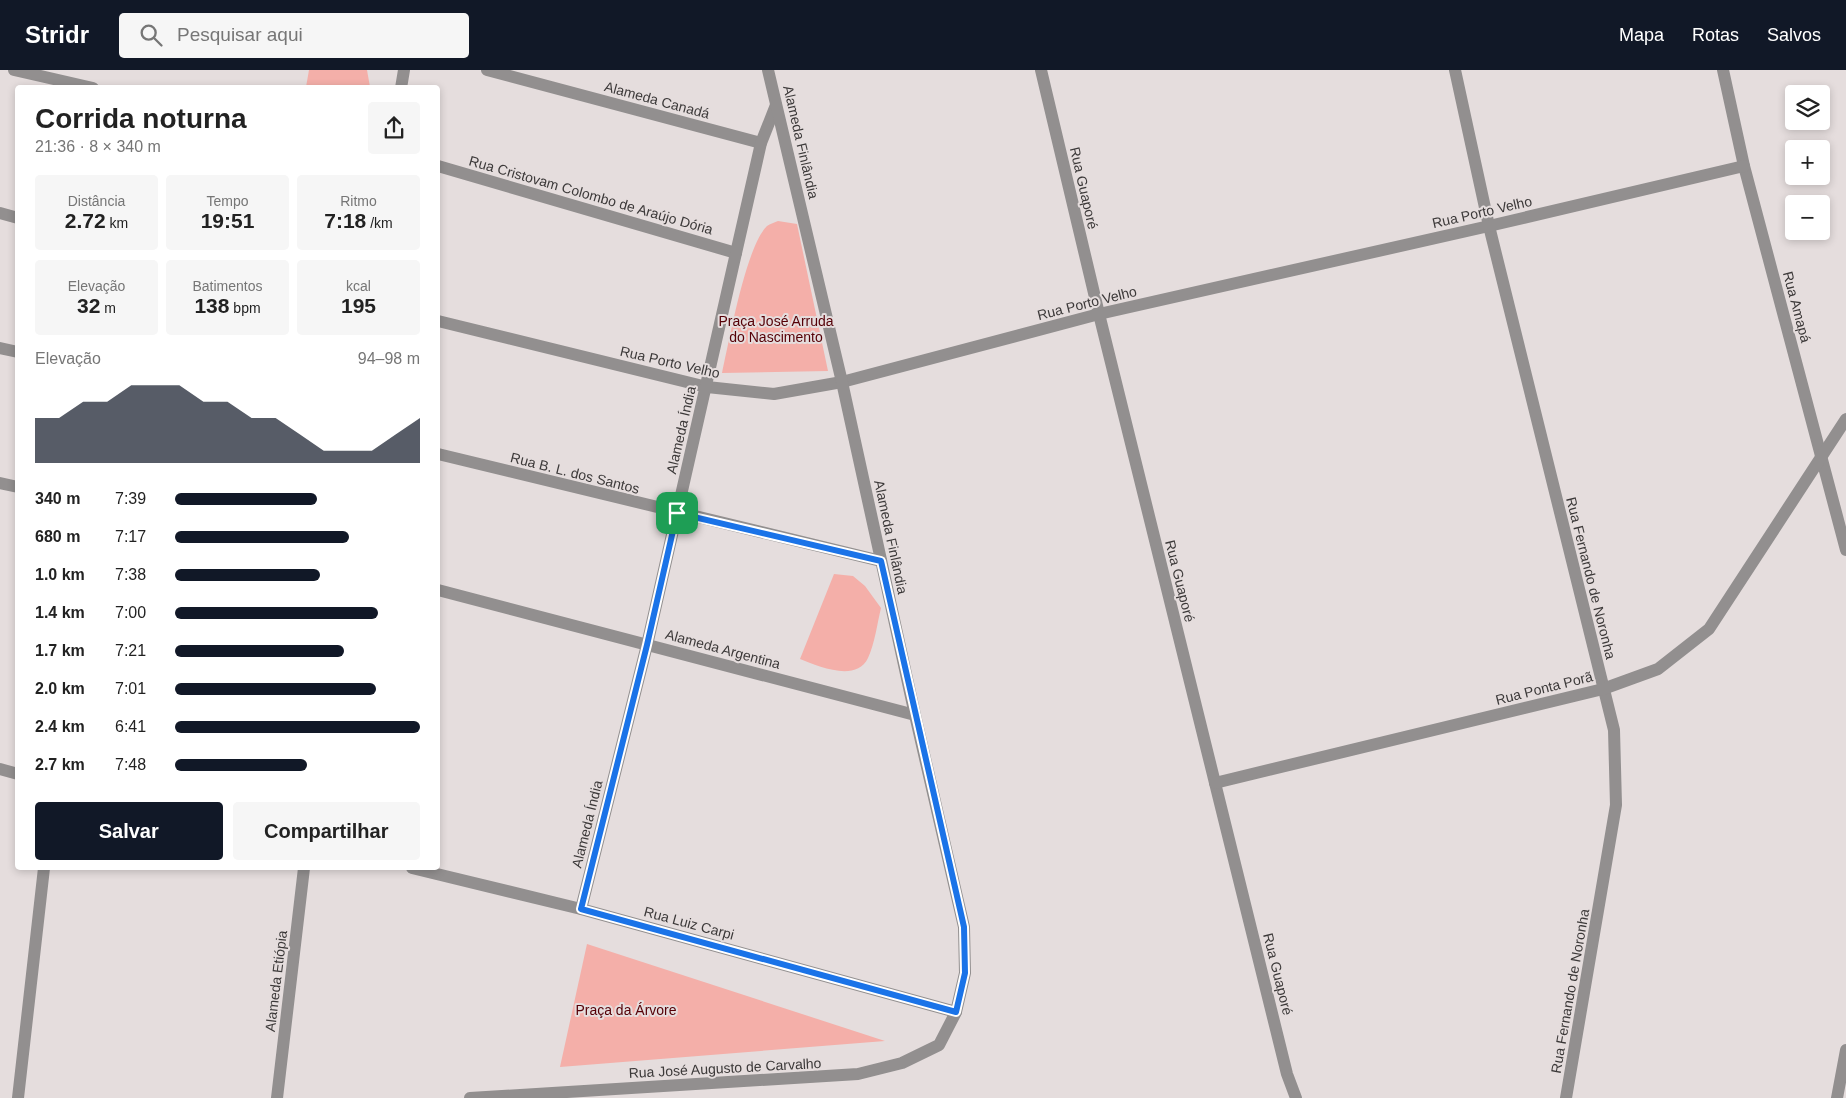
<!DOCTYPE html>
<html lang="pt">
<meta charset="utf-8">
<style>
body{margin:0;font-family:Arial,sans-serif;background:#f6f6f6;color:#222;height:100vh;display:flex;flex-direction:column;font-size:19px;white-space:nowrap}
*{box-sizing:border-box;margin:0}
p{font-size:16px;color:#767676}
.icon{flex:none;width:28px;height:28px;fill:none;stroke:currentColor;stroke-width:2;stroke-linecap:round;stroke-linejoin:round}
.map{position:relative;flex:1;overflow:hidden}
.side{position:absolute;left:15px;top:15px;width:425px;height:785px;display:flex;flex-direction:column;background:#fff;border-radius:5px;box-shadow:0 2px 8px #0003}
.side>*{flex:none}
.controls{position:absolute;left:1785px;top:15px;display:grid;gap:10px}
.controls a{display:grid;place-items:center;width:45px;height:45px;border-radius:5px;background:#fff;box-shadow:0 2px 8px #0003;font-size:25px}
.pin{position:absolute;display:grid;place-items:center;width:42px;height:42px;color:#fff;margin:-21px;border-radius:10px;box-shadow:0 2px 8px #0006}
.round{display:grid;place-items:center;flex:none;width:52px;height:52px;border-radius:5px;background:#f6f6f6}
.summary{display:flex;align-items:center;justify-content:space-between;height:85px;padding:0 20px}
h1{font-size:28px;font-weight:700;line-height:38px}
.stats{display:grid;grid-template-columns:repeat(3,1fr);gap:8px;height:85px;padding:5px 20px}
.stats div{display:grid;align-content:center;border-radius:5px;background:#f6f6f6;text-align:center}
.stats b{font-size:21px;font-weight:700}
.stats small{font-size:14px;font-weight:400}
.stats p{font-size:14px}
.chart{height:140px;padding:10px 20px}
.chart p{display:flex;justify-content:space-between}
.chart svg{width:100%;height:90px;margin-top:5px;fill:#111827;opacity:.7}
.primary-button{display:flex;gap:10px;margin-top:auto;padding:10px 20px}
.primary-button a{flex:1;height:58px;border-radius:5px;background:#111827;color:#fff;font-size:20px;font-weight:700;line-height:58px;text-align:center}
.primary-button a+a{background:#f6f6f6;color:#222}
ul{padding:0 20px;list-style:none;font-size:16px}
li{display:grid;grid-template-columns:80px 60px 1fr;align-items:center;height:38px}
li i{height:12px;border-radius:6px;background:#111827}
header{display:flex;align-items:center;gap:30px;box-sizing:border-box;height:70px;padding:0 25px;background:#111827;color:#fff}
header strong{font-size:24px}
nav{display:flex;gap:28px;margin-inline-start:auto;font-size:18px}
.search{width:350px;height:45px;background:#f6f6f6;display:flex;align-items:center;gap:12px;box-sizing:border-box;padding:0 18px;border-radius:5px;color:#767676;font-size:19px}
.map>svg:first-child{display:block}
.green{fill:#f4afa9}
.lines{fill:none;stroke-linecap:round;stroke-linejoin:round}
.minor{stroke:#928f8f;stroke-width:12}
.route-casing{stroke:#fff;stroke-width:10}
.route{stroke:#1a73e8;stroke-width:6}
.labels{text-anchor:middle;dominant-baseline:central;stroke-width:4;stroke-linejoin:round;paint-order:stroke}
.street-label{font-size:14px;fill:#3c3939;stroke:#e5dddd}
.park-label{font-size:14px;fill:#550007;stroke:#e5dddd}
</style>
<header>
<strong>Stridr</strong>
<div class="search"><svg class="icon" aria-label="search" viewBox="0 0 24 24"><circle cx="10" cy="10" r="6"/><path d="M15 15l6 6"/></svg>Pesquisar aqui</div>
<nav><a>Mapa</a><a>Rotas</a><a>Salvos</a></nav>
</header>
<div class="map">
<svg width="1846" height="1028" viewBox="0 0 1846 1028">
<rect width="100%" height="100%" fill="#e5dddd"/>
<g class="green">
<path d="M309,0H367L370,17H306Z"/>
<path d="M778,151L797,154L828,301L722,303C729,272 746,176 767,156C770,154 775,152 778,151Z"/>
<path d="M834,504L853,506L865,516L881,538C877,554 875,573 868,588C856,613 818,596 800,589Z"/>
<path d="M587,874L885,971L560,997Z"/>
</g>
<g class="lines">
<g class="minor">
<path d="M14,0L93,18"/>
<path d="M487,0L761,73"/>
<path d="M1041,0L1099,244L1287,1004L1296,1028"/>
<path d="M1455,0L1489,156L1614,660L1616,735L1566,1028"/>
<path d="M1723,0L1744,96L1846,480"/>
<path d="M401,18L404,0"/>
<path d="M438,96L736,183"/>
<path d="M0,143L18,148"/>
<path d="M438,251L707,317L774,324L842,312L1099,244L1489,156L1744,96"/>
<path d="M0,278L18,282"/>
<path d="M438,384L881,491"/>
<path d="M0,413L18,417"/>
<path d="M438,520L915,645"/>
<path d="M0,699L18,704"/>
<path d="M1215,713L1603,619L1658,599L1709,559L1846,349"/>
<path d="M412,798L581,839L956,942"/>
<path d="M581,839L647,575L761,73L776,35"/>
<path d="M18,1028L44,798"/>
<path d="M277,1028L304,798"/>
<path d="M470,1028L858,1004L902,993L939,975L956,942L965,903L964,857L915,645L842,312L768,0"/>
<path d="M1837,1028L1846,980"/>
</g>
</g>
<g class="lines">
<g class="route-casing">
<path id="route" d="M677,443L881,491L964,857L965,903L956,942L581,839L647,575Z"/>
</g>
<use href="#route" class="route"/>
</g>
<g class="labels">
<g class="street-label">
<text transform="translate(657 30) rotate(15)">Alameda Canadá</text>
<text transform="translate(801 72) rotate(77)">Alameda Finlândia</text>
<text transform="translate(1084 118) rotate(77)">Rua Guaporé</text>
<text transform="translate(591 125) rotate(16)">Rua Cristovam Colombo de Araújo Dória</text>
<text transform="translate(1482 142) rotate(-13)">Rua Porto Velho</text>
<text transform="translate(1087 233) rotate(-14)">Rua Porto Velho</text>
<text transform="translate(1797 237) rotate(75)">Rua Amapá</text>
<text transform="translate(670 292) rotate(13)">Rua Porto Velho</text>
<text transform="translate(681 360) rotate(-77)">Alameda Índia</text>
<text transform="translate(575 403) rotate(14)">Rua B. L. dos Santos</text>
<text transform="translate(891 467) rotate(78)">Alameda Finlândia</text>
<text transform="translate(1591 508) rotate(76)">Rua Fernando de Noronha</text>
<text transform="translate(1180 511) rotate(76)">Rua Guaporé</text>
<text transform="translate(723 579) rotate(15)">Alameda Argentina</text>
<text transform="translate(1544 618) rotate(-14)">Rua Ponta Porã</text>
<text transform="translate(587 754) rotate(-76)">Alameda Índia</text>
<text transform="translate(689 853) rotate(15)">Rua Luiz Carpi</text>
<text transform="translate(1278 904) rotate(76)">Rua Guaporé</text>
<text transform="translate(276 911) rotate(-83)">Alameda Etiópia</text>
<text transform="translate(1570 921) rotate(-80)">Rua Fernando de Noronha</text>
<text transform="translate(725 998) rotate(-3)">Rua José Augusto de Carvalho</text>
</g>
<g class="park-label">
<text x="776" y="251">Praça José Arruda<tspan x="776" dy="16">do Nascimento</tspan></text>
<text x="626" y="940">Praça da Árvore</text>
</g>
</g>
</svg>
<div class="controls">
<a><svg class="icon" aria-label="layers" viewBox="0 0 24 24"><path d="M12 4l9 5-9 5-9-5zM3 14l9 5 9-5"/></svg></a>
<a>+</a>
<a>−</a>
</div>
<div class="pin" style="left:677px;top:443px;background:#1e9e55"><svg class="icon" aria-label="arrive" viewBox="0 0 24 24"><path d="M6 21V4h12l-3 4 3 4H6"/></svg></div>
<section class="side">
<div class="summary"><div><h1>Corrida noturna</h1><p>21:36 · 8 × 340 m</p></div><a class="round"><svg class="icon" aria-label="share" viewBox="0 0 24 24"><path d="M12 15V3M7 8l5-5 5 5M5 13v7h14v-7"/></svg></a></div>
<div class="stats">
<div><p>Distância</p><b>2.72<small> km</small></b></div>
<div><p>Tempo</p><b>19:51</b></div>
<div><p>Ritmo</p><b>7:18<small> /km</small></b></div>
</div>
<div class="stats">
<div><p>Elevação</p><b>32<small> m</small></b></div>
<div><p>Batimentos</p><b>138<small> bpm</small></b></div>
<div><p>kcal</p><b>195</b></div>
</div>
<div class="chart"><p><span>Elevação</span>94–98 m</p>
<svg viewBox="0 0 160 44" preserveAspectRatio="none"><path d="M0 44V22L10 22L20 14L30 14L40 6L50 6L60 6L70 14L80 14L90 22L100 22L110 30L120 38L130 38L140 38L150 30L160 22V44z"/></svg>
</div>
<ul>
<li><b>340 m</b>7:39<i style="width:58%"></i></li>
<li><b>680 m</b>7:17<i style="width:71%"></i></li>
<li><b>1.0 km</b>7:38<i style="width:59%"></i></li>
<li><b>1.4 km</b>7:00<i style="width:83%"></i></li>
<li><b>1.7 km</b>7:21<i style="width:69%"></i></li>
<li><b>2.0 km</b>7:01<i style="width:82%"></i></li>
<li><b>2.4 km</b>6:41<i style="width:100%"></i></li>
<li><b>2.7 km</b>7:48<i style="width:54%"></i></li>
</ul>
<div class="primary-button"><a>Salvar</a><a>Compartilhar</a></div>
</section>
</div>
